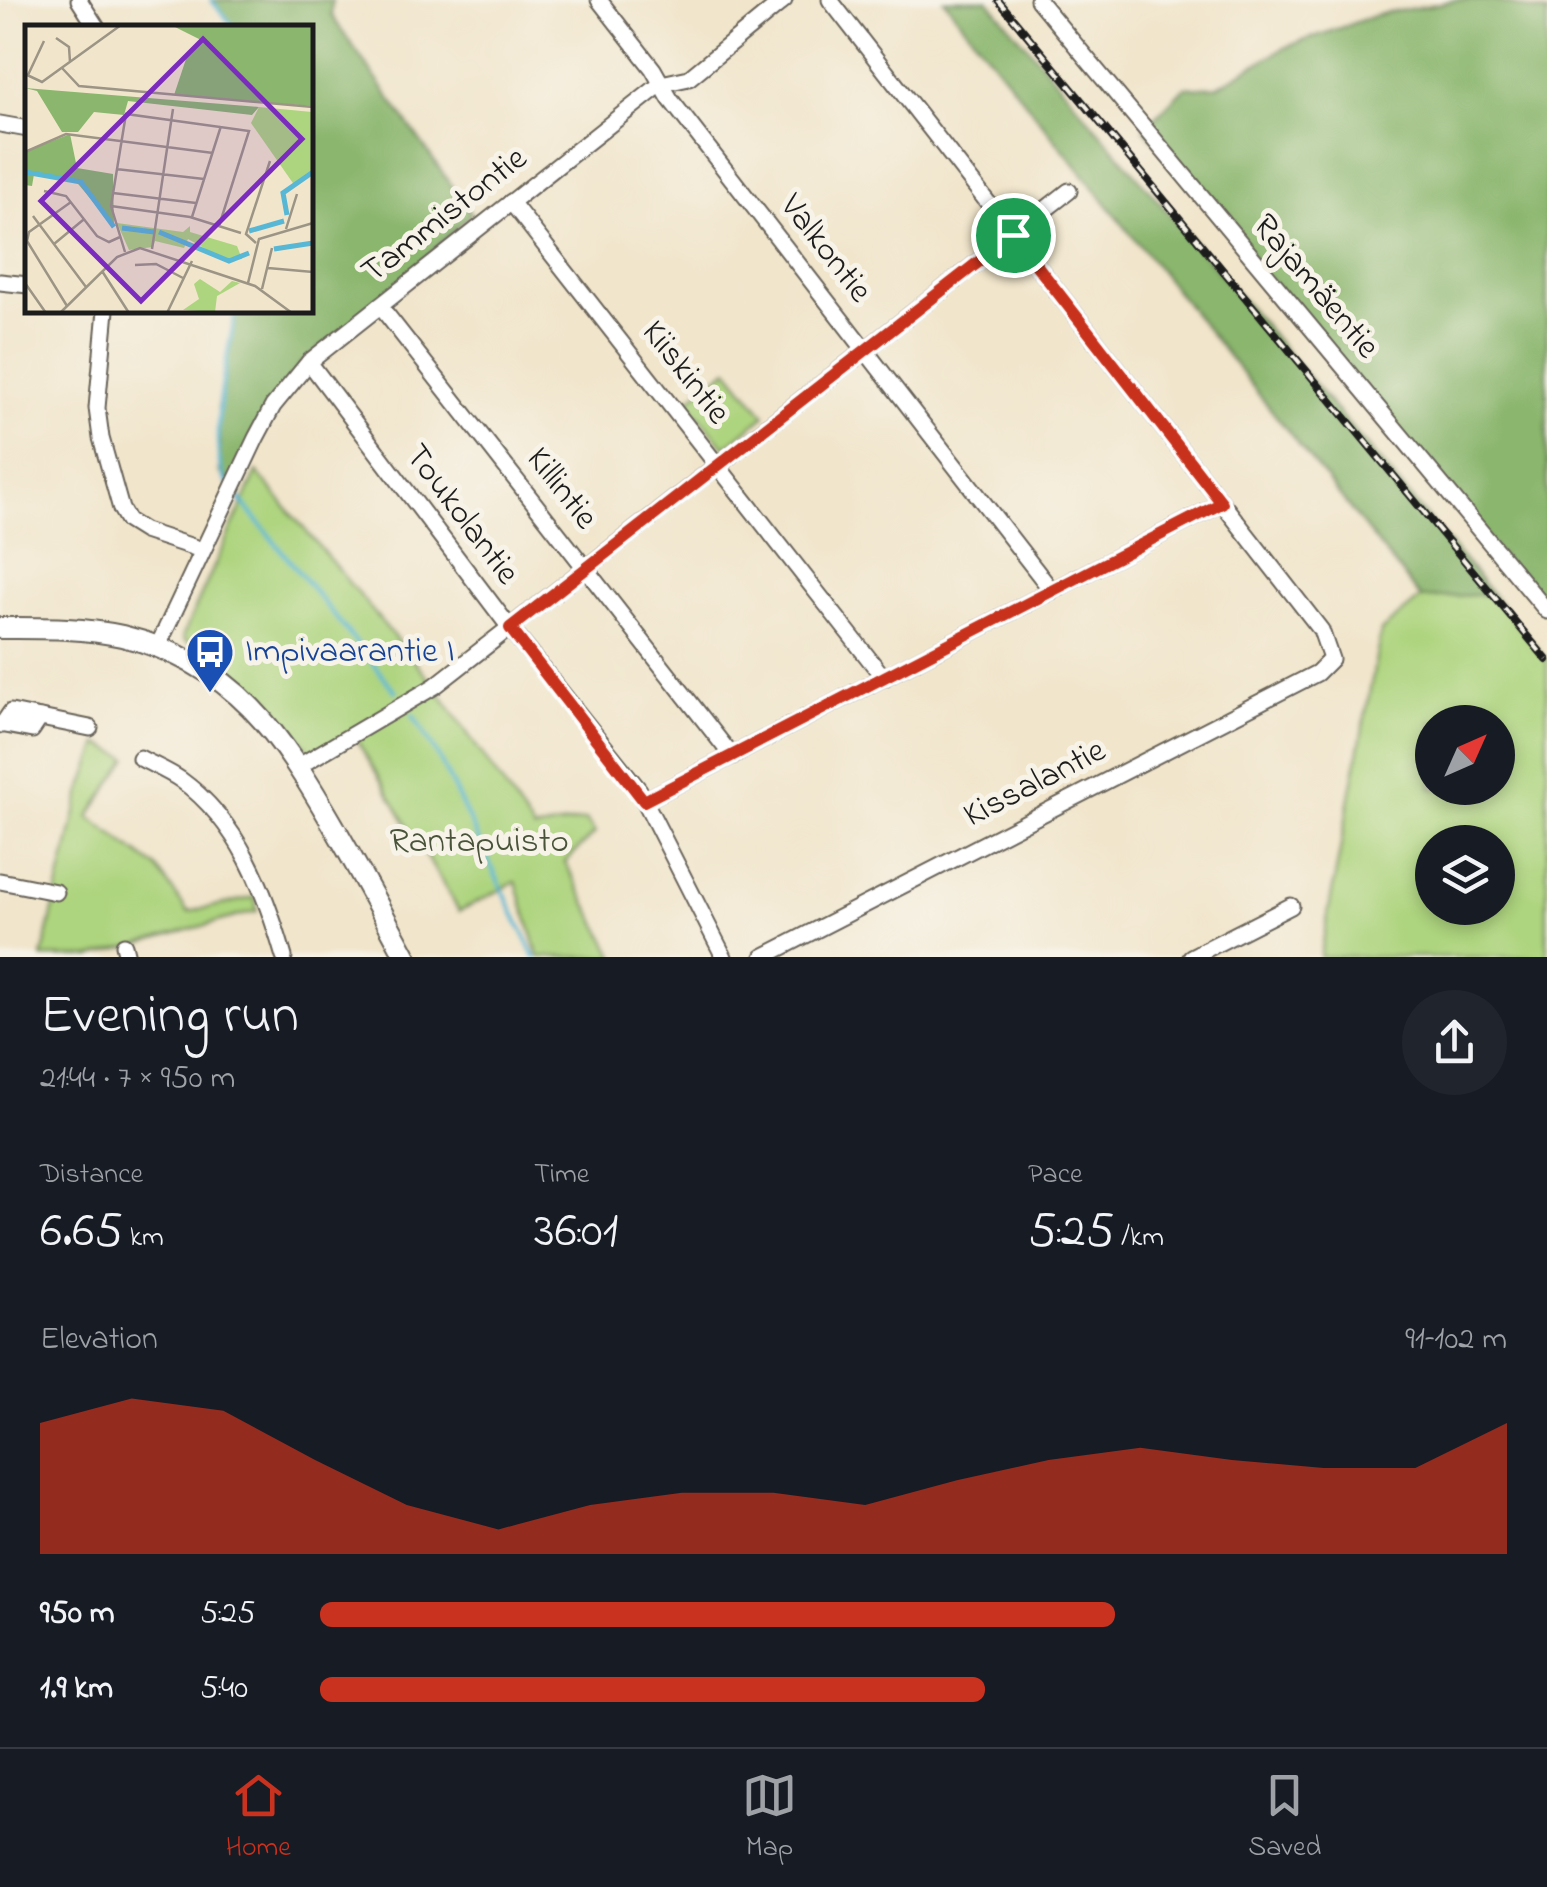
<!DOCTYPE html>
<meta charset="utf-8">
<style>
body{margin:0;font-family:"Indie Flower",sans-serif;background:#20242c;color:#f1f3f6;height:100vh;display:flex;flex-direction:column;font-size:38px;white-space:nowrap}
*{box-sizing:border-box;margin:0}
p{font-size:32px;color:#9ea1a6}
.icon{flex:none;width:55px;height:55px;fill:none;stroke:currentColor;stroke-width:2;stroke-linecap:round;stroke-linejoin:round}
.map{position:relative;height:957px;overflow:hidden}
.drawer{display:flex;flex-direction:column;background:#171b24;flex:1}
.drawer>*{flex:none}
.needle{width:65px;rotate:45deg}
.buttons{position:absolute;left:1415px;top:705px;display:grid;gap:20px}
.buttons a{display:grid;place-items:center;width:100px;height:100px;border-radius:50%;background:#171b24;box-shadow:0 5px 15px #0003;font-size:50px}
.pin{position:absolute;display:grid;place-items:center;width:85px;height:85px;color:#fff;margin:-42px;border:5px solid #fff;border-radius:50%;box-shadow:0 2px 10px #0007}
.round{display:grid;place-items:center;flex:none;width:105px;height:105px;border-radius:52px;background:#20242c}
.overview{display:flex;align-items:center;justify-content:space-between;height:170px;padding:0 40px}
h1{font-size:55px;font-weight:600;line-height:75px}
.stats{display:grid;grid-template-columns:repeat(3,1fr);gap:15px;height:170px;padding:10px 40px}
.stats div{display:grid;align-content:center}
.stats b{font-size:50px;font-weight:600}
.stats small{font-size:28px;font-weight:400}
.stats p{font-size:28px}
.chart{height:280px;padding:20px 40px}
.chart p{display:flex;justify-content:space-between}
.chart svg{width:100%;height:180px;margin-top:10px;fill:#c8321e;opacity:.7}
ul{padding:0 40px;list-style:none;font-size:32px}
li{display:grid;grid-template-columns:160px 120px 1fr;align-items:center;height:75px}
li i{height:25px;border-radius:12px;background:#c8321e}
.tab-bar{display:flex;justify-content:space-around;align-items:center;height:140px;border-top:2px solid #363941;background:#171b24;font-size:28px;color:#9ea1a6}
.tab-bar a{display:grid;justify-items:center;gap:5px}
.tab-bar .on{color:#c8321e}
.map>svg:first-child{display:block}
.green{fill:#add47e;stroke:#64784d;stroke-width:2.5;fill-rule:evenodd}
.forest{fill:#8ab66d;stroke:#536944;stroke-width:2.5}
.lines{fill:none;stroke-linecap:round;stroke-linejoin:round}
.stream{stroke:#57b7d5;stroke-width:4}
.minor-casing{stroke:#676259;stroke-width:19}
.tertiary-casing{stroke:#676259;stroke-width:24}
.minor{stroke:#fff;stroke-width:15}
.tertiary{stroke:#fff;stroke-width:20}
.rail-casing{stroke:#1c1c1c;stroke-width:8}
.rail{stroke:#f7f3e8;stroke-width:4;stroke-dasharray:11;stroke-linecap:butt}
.route-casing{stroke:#fff;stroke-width:20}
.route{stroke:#c8321e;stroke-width:12}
.labels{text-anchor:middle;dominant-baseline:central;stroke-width:10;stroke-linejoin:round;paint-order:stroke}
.street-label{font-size:35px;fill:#1c1c1c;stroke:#f7f3e8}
.transit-label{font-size:35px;fill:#164399;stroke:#f7f3e8;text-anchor:start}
.park-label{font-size:35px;fill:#485339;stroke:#f7f3e8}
.inset-river{fill:none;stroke:#57b7d5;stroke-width:5}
.inset-road{fill:none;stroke:#9c9585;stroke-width:2.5}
.view{fill:#7b2cbf;fill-opacity:0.15;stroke:#7b2cbf;stroke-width:5}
.inset-edge{fill:none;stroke:#1c1c1c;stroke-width:5}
</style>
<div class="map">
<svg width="1547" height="957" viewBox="0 0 1547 957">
<rect width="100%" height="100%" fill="#f7f3e8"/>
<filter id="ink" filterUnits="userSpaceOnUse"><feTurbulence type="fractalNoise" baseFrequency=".01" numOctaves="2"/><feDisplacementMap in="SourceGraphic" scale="20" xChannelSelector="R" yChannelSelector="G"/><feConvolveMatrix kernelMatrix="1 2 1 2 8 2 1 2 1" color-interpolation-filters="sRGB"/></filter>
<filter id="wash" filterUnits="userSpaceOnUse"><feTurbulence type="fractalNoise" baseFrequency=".0048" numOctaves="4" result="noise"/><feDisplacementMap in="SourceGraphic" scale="40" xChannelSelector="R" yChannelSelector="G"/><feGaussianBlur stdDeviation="2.25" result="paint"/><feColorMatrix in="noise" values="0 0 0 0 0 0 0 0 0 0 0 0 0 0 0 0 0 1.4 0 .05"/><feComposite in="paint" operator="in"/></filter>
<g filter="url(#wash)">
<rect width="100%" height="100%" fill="#f1e5cb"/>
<g class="green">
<path d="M728,369L765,415L725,448L687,401Z"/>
<path d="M257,472L435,686L534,830L586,820L595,833L565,862L615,957H539L516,882L459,911L353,734L313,757C281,705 236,672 184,640L183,635Z"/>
<path d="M1492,594L1547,660V957H1320L1381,631L1421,598ZM1432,722H1498V788H1432ZM1432,842H1498V908H1432Z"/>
<path d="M99,744L128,758L89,817L156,867L188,912L255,897L257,911L91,957H42L80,795Z"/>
</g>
<g class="forest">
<path d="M211,0H332L331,15L471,213L390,294L300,364L256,438L241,489L220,473L218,408L236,310H310V28L235,27Z"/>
<path d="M944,0H988L1492,594L1421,598Z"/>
<path d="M1458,0H1491L1547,13V611L1144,128L1184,88L1218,86L1286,47L1376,15Z"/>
</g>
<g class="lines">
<g class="stream">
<path d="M211,0L235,28"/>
<path d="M229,486C203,452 229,351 236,310"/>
<path d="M235,493L396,692"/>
<path d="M413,715L439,758L535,957"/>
</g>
</g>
</g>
<g filter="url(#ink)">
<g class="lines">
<g class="minor-casing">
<g id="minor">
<path d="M79,0L97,28"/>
<path d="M599,0L653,69L670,99L1052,591"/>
<path d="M1038,0L1547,611"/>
<path d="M0,124L28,129"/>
<path d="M511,202L884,678"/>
<path d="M0,282L28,285"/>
<path d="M380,306L732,756"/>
<path d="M106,310L97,408L101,438L121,509L128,521L144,531L202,550"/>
<path d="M309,362L510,628L639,790L724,957"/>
<path d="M157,648L256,438L273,406L309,362L661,84L689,78L784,0"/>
<path d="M0,724L32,730L40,718"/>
<path d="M2,725L11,712L90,728"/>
<path d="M140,758C153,765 168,771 181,780C239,822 265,891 284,957"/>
<path d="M299,766L435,686L1069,191"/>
<path d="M644,801L1222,503"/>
<path d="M0,881L56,892"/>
<path d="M124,945L127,957"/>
<path d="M763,957L1317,673L1331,659L1321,630L830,0"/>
<path d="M1191,957L1291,906"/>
</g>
</g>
<g class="tertiary-casing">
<path id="tertiary" d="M0,628C41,628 82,627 122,636C235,663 282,736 336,830C360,872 383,914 406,957"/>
</g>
<use href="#minor" class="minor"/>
<use href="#tertiary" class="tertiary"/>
<g class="rail-casing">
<path id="rail" d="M998,0L1547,660"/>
</g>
<use href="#rail" class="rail"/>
</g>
</g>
<g class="lines" filter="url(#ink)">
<g class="route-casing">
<path id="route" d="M1013,235L1222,503L644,801L510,628Z"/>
</g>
<use href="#route" class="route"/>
</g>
<defs>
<g id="bus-pin" transform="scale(2.5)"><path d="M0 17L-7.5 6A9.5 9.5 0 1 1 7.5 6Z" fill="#1a4fb4" stroke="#f7f3e8"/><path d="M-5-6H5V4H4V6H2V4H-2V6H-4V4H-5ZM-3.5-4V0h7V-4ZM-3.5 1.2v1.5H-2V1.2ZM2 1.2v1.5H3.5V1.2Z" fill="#fff"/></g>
</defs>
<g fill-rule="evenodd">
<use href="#bus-pin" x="210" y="652"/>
</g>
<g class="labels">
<g class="street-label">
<text transform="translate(445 216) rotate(-38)">Tammistontie</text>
<text transform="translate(825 249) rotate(52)">Valkontie</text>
<text transform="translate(1315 287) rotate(50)">Rajamäentie</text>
<text transform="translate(685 373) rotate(52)">Kiiskintie</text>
<text transform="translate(561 489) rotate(52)">Killintie</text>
<text transform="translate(461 515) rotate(53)">Toukolantie</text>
<text transform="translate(1035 784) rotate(-27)">Kissalantie</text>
</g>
<g class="transit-label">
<text x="245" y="652">Impivaarantie I</text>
</g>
<g class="park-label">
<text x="479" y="842">Rantapuisto</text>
</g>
</g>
<g transform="translate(25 25)">
<rect width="288" height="288" fill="#f1e5cb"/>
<path d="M234,82L287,87V147L270,161L226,98ZM92,198L158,207L165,201V207L212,221L217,234L202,236L163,214L159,223L130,216L128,222L104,225ZM175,254L195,267L207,256L215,258L192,271L190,287L158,285L174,274L169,259Z" fill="#add47e"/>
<path d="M146,0H287V81L149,70L161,34L178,16ZM0,63L234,82L227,90L103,76L99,90L69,87L53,107H37L12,66ZM45,109L52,143L88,149L89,202L49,154L9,149L7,161L0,160V127Z" fill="#8ab66d"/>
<path class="inset-river" d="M0,147L56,157L89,202M262,190L258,168L288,147M97,203L129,207M224,206L259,196M134,207L204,236L224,228M249,224L288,218"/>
<path class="inset-road" d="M31,13L44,22L45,37M37,43L54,61L288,82M0,49L17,57L96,0M3,50L19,16M0,127L41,109L188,128M91,144L179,154M19,166L41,171L72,211L84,217L95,212M88,168L171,178M86,181L165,192L216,208M8,191L61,262M167,192L196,101M261,204L272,169M231,218L221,209L245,136M29,219L58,195M127,224L148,84M100,227L86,181L101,89L224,106L194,201M110,240L131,239L158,253M243,243L288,247M77,246L104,288M0,258L21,288M223,258L234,214L288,198M237,264L247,223M42,281L2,216L4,207L46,177M35,288L92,232L115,223L230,261L267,288M142,288L167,236"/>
<path class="view" d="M178,14L277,114L116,276L16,176Z"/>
<rect width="288" height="288" class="inset-edge"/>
</g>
</svg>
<div class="buttons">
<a><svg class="needle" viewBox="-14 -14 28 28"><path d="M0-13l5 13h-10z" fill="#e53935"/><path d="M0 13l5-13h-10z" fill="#9ea1a6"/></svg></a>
<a><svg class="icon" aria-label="layers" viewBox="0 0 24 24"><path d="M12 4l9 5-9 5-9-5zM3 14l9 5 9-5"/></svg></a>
</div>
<div class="pin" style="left:1013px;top:235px;background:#1e9e55"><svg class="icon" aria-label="arrive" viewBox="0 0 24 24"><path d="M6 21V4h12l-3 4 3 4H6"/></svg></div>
</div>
<section class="drawer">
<div class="overview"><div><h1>Evening run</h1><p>21:44 · 7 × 950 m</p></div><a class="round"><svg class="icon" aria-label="share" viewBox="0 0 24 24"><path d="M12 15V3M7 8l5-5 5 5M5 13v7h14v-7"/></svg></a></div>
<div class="stats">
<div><p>Distance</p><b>6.65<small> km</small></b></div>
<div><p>Time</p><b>36:01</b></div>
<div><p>Pace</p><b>5:25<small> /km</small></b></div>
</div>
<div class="chart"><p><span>Elevation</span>91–102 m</p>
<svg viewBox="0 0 160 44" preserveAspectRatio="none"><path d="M0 44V12L10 6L20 9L30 21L40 32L50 38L60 32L70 29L80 29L90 32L100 26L110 21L120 18L130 21L140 23L150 23L160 12V44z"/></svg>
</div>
<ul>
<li><b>950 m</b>5:25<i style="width:67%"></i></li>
<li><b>1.9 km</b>5:40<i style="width:56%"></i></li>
</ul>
</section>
<nav class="tab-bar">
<a class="on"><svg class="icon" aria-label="home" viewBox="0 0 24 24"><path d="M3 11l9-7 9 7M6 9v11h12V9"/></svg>Home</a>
<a><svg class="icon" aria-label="map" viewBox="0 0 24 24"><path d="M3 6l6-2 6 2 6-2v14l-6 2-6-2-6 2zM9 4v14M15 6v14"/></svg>Map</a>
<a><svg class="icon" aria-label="saved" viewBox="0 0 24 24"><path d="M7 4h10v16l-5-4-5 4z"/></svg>Saved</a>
</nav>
